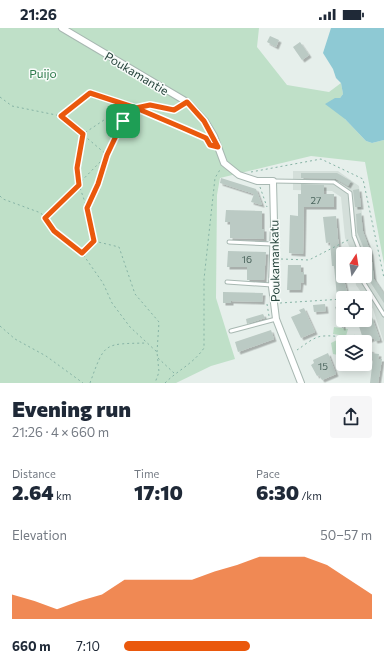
<!DOCTYPE html>
<meta charset="utf-8">
<style>
body{margin:0;font-family:Commissioner,sans-serif;background:#f6f6f7;color:#1f2937;height:100vh;display:flex;flex-direction:column;font-size:15px;white-space:nowrap}
*{box-sizing:border-box;margin:0}
p{font-size:13px;color:#747a83}
.icon{flex:none;width:22px;height:22px;fill:none;stroke:currentColor;stroke-width:2;stroke-linecap:round;stroke-linejoin:round}
.map{position:relative;height:355px;overflow:hidden}
.details{display:flex;flex-direction:column;background:#fff;flex:1}
.details>*{flex:none}
.needle{width:26px;rotate:12deg}
.tools{position:absolute;left:336px;top:219px;display:grid;gap:8px}
.tools a{display:grid;place-items:center;width:36px;height:36px;border-radius:4px;background:#fff;box-shadow:0 2px 10px #0003;font-size:20px}
.pin{position:absolute;display:grid;place-items:center;width:34px;height:34px;color:#fff;margin:-17px;border-radius:8px;box-shadow:0 2px 6px #0006}
.round{display:grid;place-items:center;flex:none;width:42px;height:42px;border-radius:4px;background:#f6f6f7}
.headline{display:flex;align-items:center;justify-content:space-between;height:68px;padding:0 12px}
h1{font-size:22px;font-weight:800;line-height:30px}
.figures{display:grid;grid-template-columns:repeat(3,1fr);gap:6px;height:68px;padding:4px 12px}
.figures div{display:grid;align-content:center}
.figures b{font-size:20px;font-weight:800}
.figures small{font-size:11px;font-weight:400}
.figures p{font-size:11px}
.chart{height:112px;padding:8px 12px}
.chart p{display:flex;justify-content:space-between}
.chart svg{width:100%;height:72px;margin-top:4px;fill:#ea580c;opacity:.7}
ul{padding:0 12px;list-style:none;font-size:13px}
li{display:grid;grid-template-columns:64px 48px 1fr;align-items:center;height:30px}
li i{height:10px;border-radius:5px;background:#ea580c}
.status{display:flex;justify-content:space-between;align-items:center;height:28px;padding:0 20px;background:#fff;direction:ltr}
.status svg{height:11px;fill:currentColor}
.map>svg:first-child{display:block}
.built{fill:#d4dfda}
.green{fill:#bfe0c8}
.water{fill:#8ec9d4}
.building{fill:#bbcac4;filter:url(#shadow)}
.lines{fill:none;stroke-linecap:round;stroke-linejoin:round}
.lane-casing{stroke:#a8b8b2;stroke-width:5}
.street-casing{stroke:#a8b8b2;stroke-width:8}
.path{stroke:#86b3a5;stroke-width:1;stroke-dasharray:2 3;stroke-linecap:butt}
.lane{stroke:#fff;stroke-width:3}
.street{stroke:#fff;stroke-width:6}
.route-casing{stroke:#fff;stroke-width:8}
.route{stroke:#ea580c;stroke-width:5}
.labels{text-anchor:middle;dominant-baseline:central;stroke-width:3;stroke-linejoin:round;paint-order:stroke}
.number-label{font-size:10px;fill:#4a645c}
.park-label{font-size:12px;fill:#2d7a4b;stroke:#f7fbf9}
.street-label{font-size:12px;fill:#24423a;stroke:#f7fbf9}
</style>
<div class="status"><b>21:26</b><svg viewBox="0 0 49 12"><path d="M0 12V9h3v3zM5 12V6h3v6zM10 12V3h3v9zM15 12V0h3v12zM26 1h20v11H26zM47 4h2v5h-2z"/></svg></div>
<div class="map">
<svg width="384" height="355" viewBox="0 0 384 355">
<defs>
<filter id="shadow"><feDropShadow dx="2.5" dy="2.5" stdDeviation="0" flood-color="#0004"/></filter>
</defs>
<rect width="100%" height="100%" fill="#e6efeb"/>
<path class="built" d="M293,143H338L359,158L364,205L373,223L375,250L384,263V315L373,281L356,257L355,248H365V226H353L345,210L341,169L332,163L293,162Z"/>
<g class="green">
<path d="M0,0H259L257,19L287,57L329,64L341,55L343,66L340,70L345,91L366,113L372,115L384,112V236L365,134L311,128L220,150L217,167L216,270L235,331L211,338L176,355H0Z"/>
<path d="M334,299L348,301L346,308L333,306Z"/>
<path d="M337,312L343,313L338,327L333,326L331,315Z"/>
</g>
<path class="water" d="M331,0H384V112L372,115L366,113L345,91L325,76L335,70H340L343,66L341,55L336,50L333,41L323,25Z"/>
<g class="building">
<path d="M270,8L279,12L276,19L267,14Z"/>
<path d="M300,14L309,27L302,32L293,19Z"/>
<path d="M301,145H337L351,153L348,158L336,151L301,150Z"/>
<path d="M221,150L256,161L262,177L251,174L254,166L220,155Z"/>
<path d="M301,156L324,157V166H334V179H304L303,226L289,225L290,187L298,188V166H301Z"/>
<path d="M359,161L361,179H355L353,162Z"/>
<path d="M226,182L262,183V201H264V211L230,210V194H225Z"/>
<path d="M361,185L363,203L371,225L374,251L384,266V275L369,252L367,228L357,204L356,186Z"/>
<path d="M336,188L339,222L341,221L342,227L343,248L348,268L337,269L334,238H332L330,214L326,215L323,189Z"/>
<path d="M228,223L266,224L264,252H247V239H227Z"/>
<path d="M288,237H301V244H304V255L301,254L300,262H287Z"/>
<path d="M223,264L263,265L262,274L231,273V275H223Z"/>
<path d="M325,276L326,283L314,284L313,277Z"/>
<path d="M343,276V300H342L335,279Z"/>
<path d="M304,280L315,304L301,310L291,289L301,285L299,282Z"/>
<path d="M263,286L265,290L247,296L246,291Z"/>
<path d="M372,289L380,312L375,313L374,310L364,314L357,292H365Z"/>
<path d="M271,302L274,311L238,324L235,314Z"/>
<path d="M365,321L372,322L371,325L379,326L378,331H382L378,355H370L373,331L365,330Z"/>
<path d="M328,325L336,346L322,352L319,347L317,348L311,337L314,335L313,332Z"/>
</g>
<g class="lines">
<g class="lane-casing">
<g id="lane">
<path d="M273,153L334,154L350,165L354,208L361,226"/>
<path d="M229,214L273,216"/>
<path d="M364,248V255L384,287"/>
<path d="M227,254L272,257"/>
<path d="M231,303L276,291"/>
</g>
</g>
<g class="street-casing">
<path id="street" d="M62,0L187,74L205,93L214,108L224,135L239,147L257,153H273L274,195L272,259L276,291L301,355"/>
</g>
<g class="path">
<path d="M0,69L12,78L61,88L107,127L45,190"/>
<path d="M61,88L90,65L136,80L183,100L206,110L210,117"/>
<path d="M251,144L321,131L363,151L384,250"/>
<path d="M260,159L267,179"/>
<path d="M0,168L3,171L41,185L54,203L82,225L103,255L112,275L130,299L157,324L159,344L155,355"/>
<path d="M87,180L98,156L107,127L123,94"/>
<path d="M82,225L93,213"/>
<path d="M281,231L309,232L350,211"/>
<path d="M353,270L363,265"/>
<path d="M280,275L343,271"/>
<path d="M267,276L269,288"/>
<path d="M0,298L15,311L46,328L83,355"/>
<path d="M297,322C305,317 314,308 324,308C336,307 344,311 356,307"/>
<path d="M157,324L159,294L135,266L119,219L94,213L87,180L79,157L77,140L83,106L107,90L123,93L136,80L150,77L174,82L182,78"/>
<path d="M158,330L174,345"/>
<path d="M90,355C105,314 103,316 147,315"/>
<path d="M165,355C178,342 193,336 204,320V251L215,150L221,140"/>
</g>
<use href="#lane" class="lane"/>
<use href="#street" class="street"/>
</g>
<g class="lines">
<g class="route-casing">
<path id="route" d="M123,93L107,127L98,156L87,180L94,213L82,225L54,203L45,190L79,157L77,140L83,106L61,88L90,65L136,80L183,100L206,110L210,117L218,119L204,93L187,74L174,82L150,77L136,80L123,93"/>
</g>
<use href="#route" class="route"/>
</g>
<g class="labels">
<g class="number-label">
<text x="316" y="172">27</text>
<text x="247" y="231">16</text>
<text x="323" y="338">15</text>
</g>
<g class="park-label">
<text x="43" y="45">Puijo</text>
</g>
<g class="street-label">
<text transform="translate(137 45) rotate(31)">Poukamantie</text>
<text transform="translate(274 233) rotate(-91)">Poukamankatu</text>
</g>
</g>
</svg>
<div class="tools">
<a><svg class="needle" viewBox="-14 -14 28 28"><path d="M0-13l5 13h-10z" fill="#e53935"/><path d="M0 13l5-13h-10z" fill="#747a83"/></svg></a>
<a><svg class="icon" aria-label="locate" viewBox="0 0 24 24"><circle cx="12" cy="12" r="6"/><path d="M12 2v4M12 18v4M2 12h4M18 12h4"/></svg></a>
<a><svg class="icon" aria-label="layers" viewBox="0 0 24 24"><path d="M12 4l9 5-9 5-9-5zM3 14l9 5 9-5"/></svg></a>
</div>
<div class="pin" style="left:123px;top:93px;background:#1e9e55"><svg class="icon" aria-label="arrive" viewBox="0 0 24 24"><path d="M6 21V4h12l-3 4 3 4H6"/></svg></div>
</div>
<section class="details">
<div class="headline"><div><h1>Evening run</h1><p>21:26 · 4 × 660 m</p></div><a class="round"><svg class="icon" aria-label="share" viewBox="0 0 24 24"><path d="M12 15V3M7 8l5-5 5 5M5 13v7h14v-7"/></svg></a></div>
<div class="figures">
<div><p>Distance</p><b>2.64<small> km</small></b></div>
<div><p>Time</p><b>17:10</b></div>
<div><p>Pace</p><b>6:30<small> /km</small></b></div>
</div>
<div class="chart"><p><span>Elevation</span>50–57 m</p>
<svg viewBox="0 0 160 44" preserveAspectRatio="none"><path d="M0 44V29L10 33L20 38L30 33L40 29L50 20L60 20L70 20L80 20L90 15L100 11L110 6L120 6L130 6L140 11L150 20L160 29V44z"/></svg>
</div>
<ul>
<li><b>660 m</b>7:10<i style="width:51%"></i></li>
</ul>
</section>
